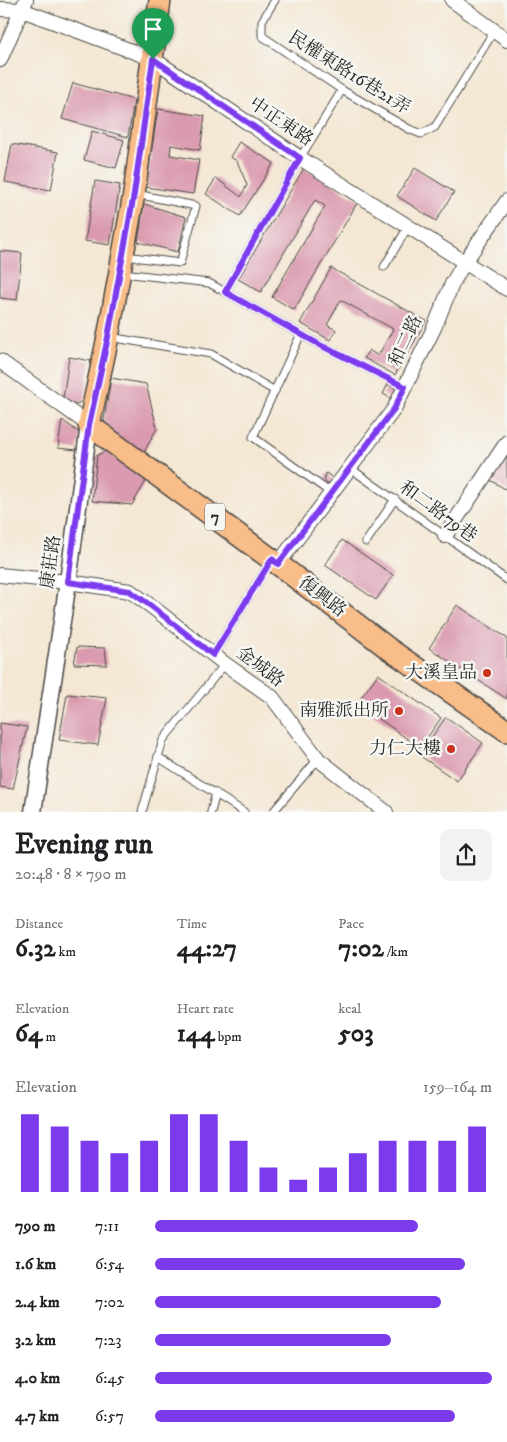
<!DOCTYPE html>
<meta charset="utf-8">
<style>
body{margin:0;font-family:"IM FELL DW Pica","Noto Serif TC",serif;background:#f2f2f2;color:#202124;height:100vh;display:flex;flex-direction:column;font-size:19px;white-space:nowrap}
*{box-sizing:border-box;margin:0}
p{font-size:16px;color:#757577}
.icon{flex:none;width:28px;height:28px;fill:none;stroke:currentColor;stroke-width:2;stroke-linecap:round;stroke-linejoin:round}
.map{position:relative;height:812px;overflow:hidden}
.side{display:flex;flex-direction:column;background:#fff;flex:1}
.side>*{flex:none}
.pin{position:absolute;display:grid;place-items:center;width:42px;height:42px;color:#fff;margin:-51px -21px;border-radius:50% 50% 50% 0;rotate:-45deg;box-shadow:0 0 5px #0007}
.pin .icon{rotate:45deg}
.round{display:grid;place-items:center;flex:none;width:52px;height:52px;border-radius:10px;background:#f2f2f2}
.overview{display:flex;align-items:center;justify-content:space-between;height:85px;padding:0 15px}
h1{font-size:28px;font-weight:700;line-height:38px}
.figures{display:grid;grid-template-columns:repeat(3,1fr);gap:8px;height:85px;padding:5px 15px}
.figures div{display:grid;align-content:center}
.figures b{font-size:25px;font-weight:700}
.figures small{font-size:14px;font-weight:400}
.figures p{font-size:14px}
.chart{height:140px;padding:10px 15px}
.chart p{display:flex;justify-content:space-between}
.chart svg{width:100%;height:90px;margin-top:5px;stroke:#7c3aed;stroke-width:6}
ul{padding:0 15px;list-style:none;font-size:16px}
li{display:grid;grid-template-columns:80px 60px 1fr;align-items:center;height:38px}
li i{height:12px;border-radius:6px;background:#7c3aed}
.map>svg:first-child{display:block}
.building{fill:#da9aaf}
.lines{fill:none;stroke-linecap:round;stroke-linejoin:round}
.service-casing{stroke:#494744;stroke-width:9}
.minor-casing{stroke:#494744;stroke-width:16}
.tertiary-casing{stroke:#494744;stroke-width:19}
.primary-casing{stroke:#494744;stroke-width:24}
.service{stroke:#fff;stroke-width:7}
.minor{stroke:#fff;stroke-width:14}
.tertiary{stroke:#fff;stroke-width:16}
.primary{stroke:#f8bd89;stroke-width:21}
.route-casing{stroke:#fff;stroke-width:10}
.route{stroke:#7c3aed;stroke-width:6}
.poi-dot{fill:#c8321e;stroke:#f6f6f2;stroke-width:2}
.labels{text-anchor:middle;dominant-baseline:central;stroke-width:5;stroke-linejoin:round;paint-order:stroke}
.shield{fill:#f6f6f2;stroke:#686867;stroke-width:1}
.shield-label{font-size:16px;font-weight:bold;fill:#2b2b2b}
.street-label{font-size:18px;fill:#2b2b2b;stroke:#f6f6f2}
.poi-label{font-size:18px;fill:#2b2b2b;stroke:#f6f6f2;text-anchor:end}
</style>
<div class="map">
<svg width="507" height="812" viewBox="0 0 507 812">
<rect width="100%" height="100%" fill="#f6f6f2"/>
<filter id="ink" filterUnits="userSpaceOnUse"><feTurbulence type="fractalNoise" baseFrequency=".02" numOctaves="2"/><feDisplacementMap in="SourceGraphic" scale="10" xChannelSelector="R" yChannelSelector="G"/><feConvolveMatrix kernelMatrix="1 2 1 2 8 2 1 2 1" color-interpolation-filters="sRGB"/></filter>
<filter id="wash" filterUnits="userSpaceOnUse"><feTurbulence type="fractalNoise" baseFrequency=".0096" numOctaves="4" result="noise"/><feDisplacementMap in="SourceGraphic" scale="20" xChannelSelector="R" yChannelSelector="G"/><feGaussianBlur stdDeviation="1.12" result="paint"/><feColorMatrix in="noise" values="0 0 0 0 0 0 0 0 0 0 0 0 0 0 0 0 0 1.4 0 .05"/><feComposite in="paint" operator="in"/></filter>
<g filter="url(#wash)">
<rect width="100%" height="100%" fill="#f4e7d3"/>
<g id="blocks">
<g class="building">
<path d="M73,83L134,100L128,137L62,119Z"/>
<path d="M158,109L205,116L200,150L171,145L170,155L199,160L193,194L146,187Z"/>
<path d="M92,131L124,140L116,168L84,160Z"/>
<path d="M239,142L274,163L240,216L206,194L216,178L241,197L247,185L237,161L230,157Z"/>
<path d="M12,144L58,152L51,190L5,182Z"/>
<path d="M304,168L359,200L294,310L272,297L325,206L315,200L261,292L238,279Z"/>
<path d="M415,168L454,192L436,221L397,196Z"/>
<path d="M95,181L120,185L110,245L85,241Z"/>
<path d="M144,204L186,217L178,252L138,242Z"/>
<path d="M0,251L22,253L17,300L0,298Z"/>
<path d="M331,268L426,321L395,375L364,358L369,350L378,356L393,329L341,300L327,325L336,330L330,340L300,323Z"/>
<path d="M69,357L91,361L84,400L75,405L70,404L63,399Z"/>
<path d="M111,378L146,384L157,428L142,456L111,433L104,420Z"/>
<path d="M388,384L396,389L392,399L383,394Z"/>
<path d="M62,420L81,434L77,450L58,448Z"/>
<path d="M106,451L146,481L132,505L92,501L97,455Z"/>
<path d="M507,453V490L490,480Z"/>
<path d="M326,473L336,480L331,488L324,480Z"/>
<path d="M342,540L393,575L376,600L325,565Z"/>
<path d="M457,605L507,638V699L429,648Z"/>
<path d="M77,647L105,648L107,665L74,664Z"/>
<path d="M378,674L441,718L420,748L357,703Z"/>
<path d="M67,694L107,698L98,745L59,740Z"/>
<path d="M446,717L483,743L457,781L419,755Z"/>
<path d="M0,723L27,727L13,789L0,787Z"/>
</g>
</g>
</g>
<g filter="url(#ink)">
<use href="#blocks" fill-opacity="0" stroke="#494744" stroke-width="1"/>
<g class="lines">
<g class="service-casing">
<g id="service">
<path d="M275,0L262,21V36L342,90L409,129L421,134L435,127L494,31"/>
<path d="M125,256L180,263L196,206L136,194"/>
<path d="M384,267L408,227"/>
<path d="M123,273L209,283L322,346L405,387"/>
<path d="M225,292L300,158L342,90"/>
<path d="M301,334L253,437L331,493"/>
<path d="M109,337L211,354L275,391"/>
<path d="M350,468L507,580"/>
<path d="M366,542L395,499"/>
<path d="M213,655L270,562"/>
<path d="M158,757L244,812"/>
<path d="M142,812L163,740L225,664"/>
<path d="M211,812L216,793"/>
<path d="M273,812L318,759"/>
</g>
</g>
<g class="minor-casing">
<g id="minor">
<path d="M452,0L507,40"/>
<path d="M0,9L22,10L153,59L300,158L507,289"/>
<path d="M0,60L26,0"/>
<path d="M0,361L89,425"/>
<path d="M445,536L507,442"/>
<path d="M278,564L394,409L434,328L452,284L464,263L507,201"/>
<path d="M0,575L68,582L130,591L151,606L225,664L272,697L318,759L386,812"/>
</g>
</g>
<g class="tertiary-casing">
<path id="tertiary" d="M33,812L68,582L89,425"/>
</g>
<g class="primary-casing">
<path id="primary" d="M160,0L134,194L108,337L89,425L278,564L389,649L507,731"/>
</g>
<use href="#service" class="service"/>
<use href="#minor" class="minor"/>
<use href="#tertiary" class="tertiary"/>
<use href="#primary" class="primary"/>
</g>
</g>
<g class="lines" filter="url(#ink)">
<g class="route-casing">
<path id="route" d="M153,59L300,158L225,292L322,346L405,387L394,409L278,564L272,559L213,655L151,606L130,591L68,582L89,425L108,337L134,194Z"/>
</g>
<use href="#route" class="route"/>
</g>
<g class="poi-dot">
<circle cx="487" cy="673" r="5"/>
<circle cx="399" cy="711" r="5"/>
<circle cx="451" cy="749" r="5"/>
</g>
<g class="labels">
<rect class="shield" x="205" y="503.5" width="20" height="27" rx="4"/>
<g class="shield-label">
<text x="215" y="517">7</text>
</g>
<g class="street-label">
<text transform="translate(349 73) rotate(32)">民權東路16巷21弄</text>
<text transform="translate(281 122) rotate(34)">中正東路</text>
<text transform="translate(406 341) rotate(-65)">和二路</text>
<text transform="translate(438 512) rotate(36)">和二路79巷</text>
<text transform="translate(51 562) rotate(-82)">康莊路</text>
<text transform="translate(322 597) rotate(37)">復興路</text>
<text transform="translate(260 667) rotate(37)">金城路</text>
</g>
<g class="poi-label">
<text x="477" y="673">大溪皇品</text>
<text x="389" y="711">南雅派出所</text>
<text x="441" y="749">力仁大樓</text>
</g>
</g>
</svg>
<div class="pin" style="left:153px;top:59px;background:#1e9e55"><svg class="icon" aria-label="arrive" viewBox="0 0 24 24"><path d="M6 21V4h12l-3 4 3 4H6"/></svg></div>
</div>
<section class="side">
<div class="overview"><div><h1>Evening run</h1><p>20:48 · 8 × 790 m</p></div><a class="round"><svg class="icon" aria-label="share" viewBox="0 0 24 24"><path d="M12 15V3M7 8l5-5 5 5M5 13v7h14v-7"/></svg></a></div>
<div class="figures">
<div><p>Distance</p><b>6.32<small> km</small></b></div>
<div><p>Time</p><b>44:27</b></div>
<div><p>Pace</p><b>7:02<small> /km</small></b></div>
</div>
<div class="figures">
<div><p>Elevation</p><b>64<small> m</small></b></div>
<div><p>Heart rate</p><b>144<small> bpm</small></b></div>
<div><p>kcal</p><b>503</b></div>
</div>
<div class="chart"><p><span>Elevation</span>159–164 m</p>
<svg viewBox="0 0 160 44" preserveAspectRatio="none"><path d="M5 44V6M15 44V12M25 44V19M35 44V25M45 44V19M55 44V6M65 44V6M75 44V19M85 44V32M95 44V38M105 44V32M115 44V25M125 44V19M135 44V19M145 44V19M155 44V12"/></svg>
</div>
<ul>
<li><b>790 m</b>7:11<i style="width:78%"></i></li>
<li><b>1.6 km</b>6:54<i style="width:92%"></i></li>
<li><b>2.4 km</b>7:02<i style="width:85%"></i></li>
<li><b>3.2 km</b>7:23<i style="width:70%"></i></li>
<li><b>4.0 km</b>6:45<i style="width:100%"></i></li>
<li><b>4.7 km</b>6:57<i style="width:89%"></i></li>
</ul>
</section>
